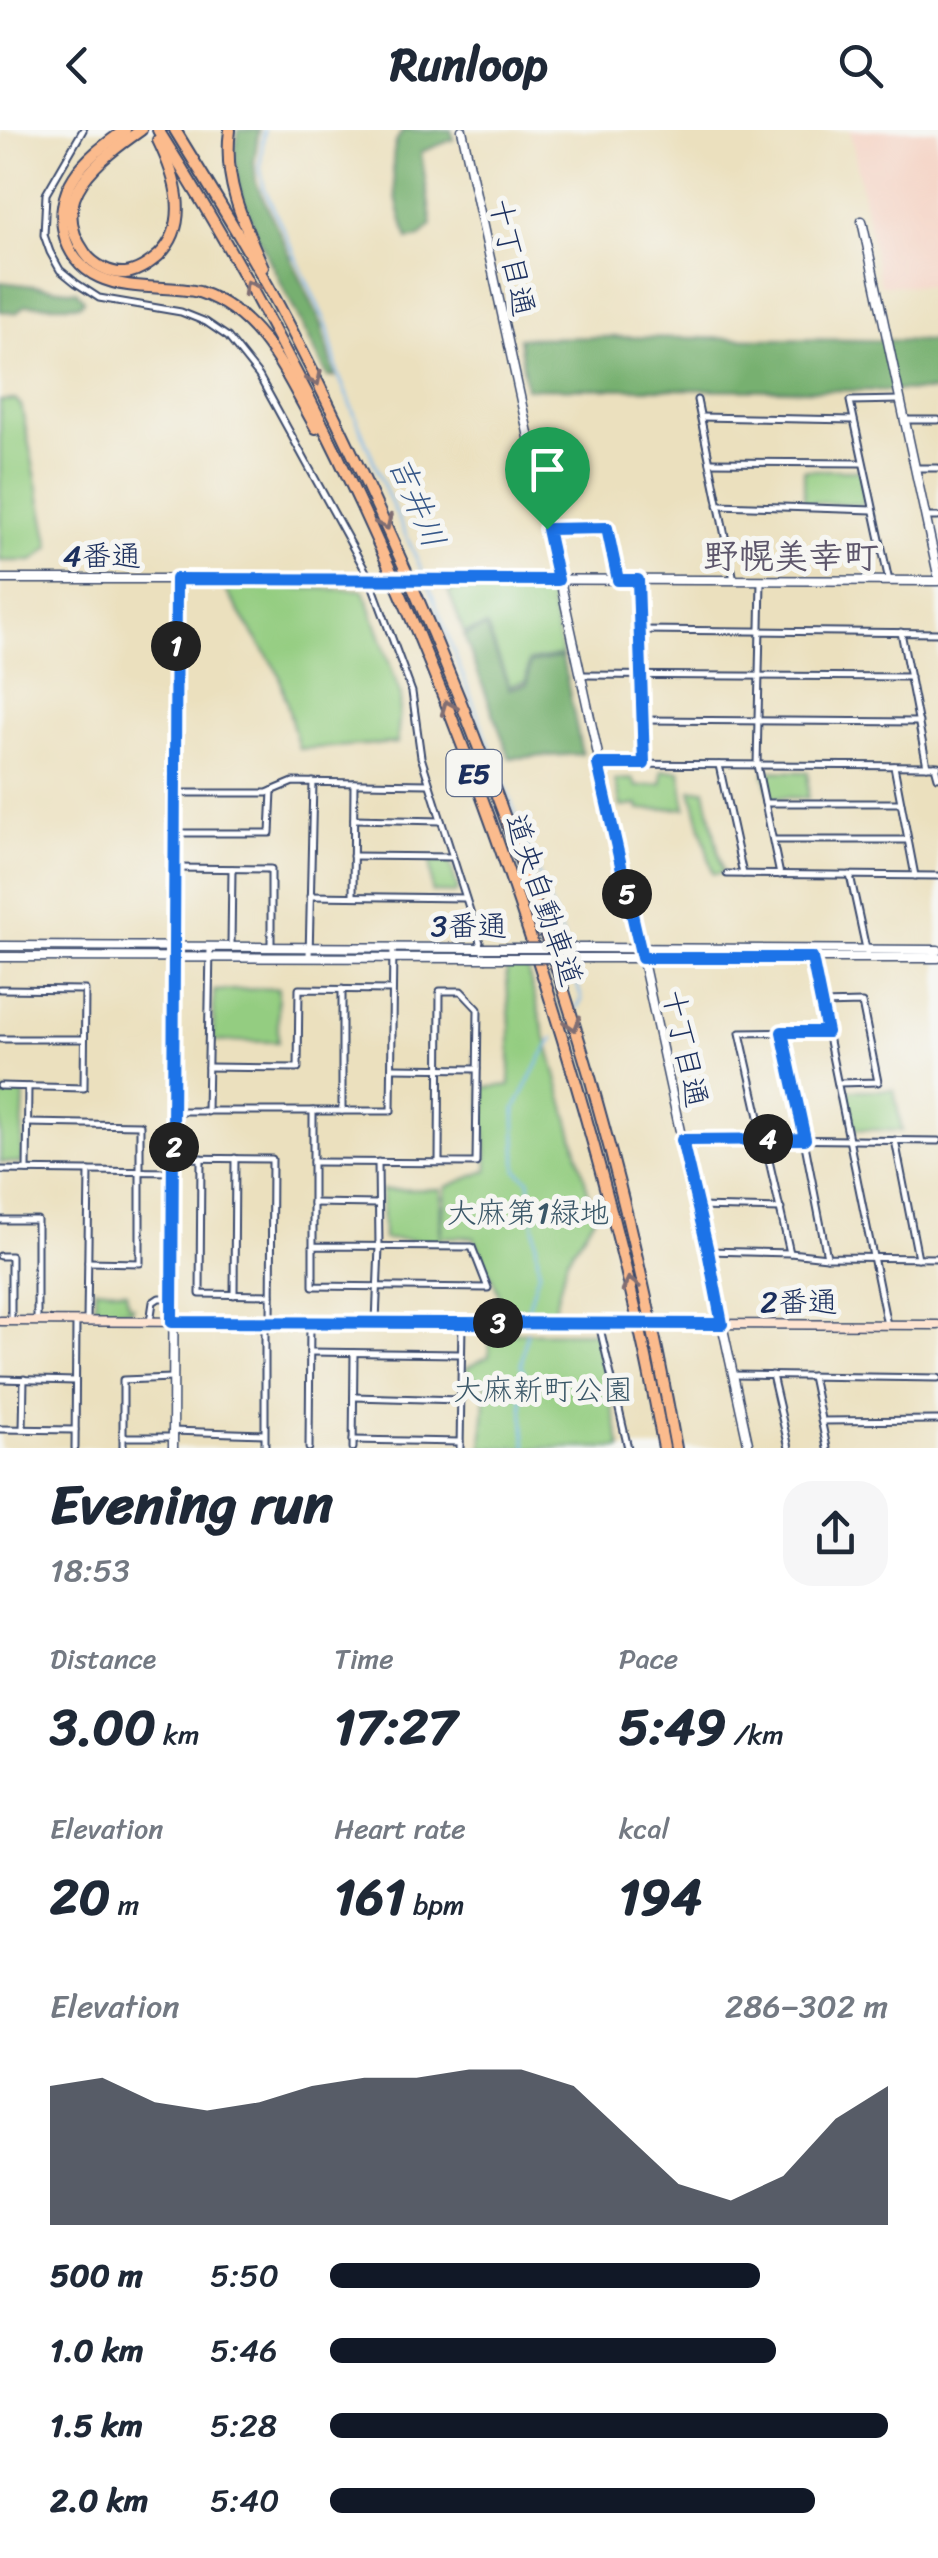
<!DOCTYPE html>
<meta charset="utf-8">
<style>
body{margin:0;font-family:Sriracha,"Klee One",sans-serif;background:#f6f6f7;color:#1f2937;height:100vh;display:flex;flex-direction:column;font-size:38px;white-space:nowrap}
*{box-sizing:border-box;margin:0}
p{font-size:32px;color:#747a83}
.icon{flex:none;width:55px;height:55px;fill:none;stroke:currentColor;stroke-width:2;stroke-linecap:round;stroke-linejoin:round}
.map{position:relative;height:1318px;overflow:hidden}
.side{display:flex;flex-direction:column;background:#fff;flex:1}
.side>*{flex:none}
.pin{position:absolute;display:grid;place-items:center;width:85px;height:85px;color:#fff;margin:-102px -42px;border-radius:50% 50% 50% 0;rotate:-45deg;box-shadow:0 0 10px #0007}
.pin .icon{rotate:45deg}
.km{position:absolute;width:50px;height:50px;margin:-25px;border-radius:50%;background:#222;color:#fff;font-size:28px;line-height:50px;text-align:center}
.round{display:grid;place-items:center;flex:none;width:105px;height:105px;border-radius:30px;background:#f6f6f7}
.head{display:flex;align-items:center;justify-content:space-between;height:170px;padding:0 50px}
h1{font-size:55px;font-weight:700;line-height:75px}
.stats{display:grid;grid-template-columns:repeat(3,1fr);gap:15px;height:170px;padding:10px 50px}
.stats div{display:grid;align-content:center}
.stats b{font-size:50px;font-weight:700}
.stats small{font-size:28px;font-weight:400}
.stats p{font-size:28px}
.chart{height:280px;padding:20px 50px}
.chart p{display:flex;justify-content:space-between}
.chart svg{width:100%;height:180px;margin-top:10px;fill:#111827;opacity:.7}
ul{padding:0 50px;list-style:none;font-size:32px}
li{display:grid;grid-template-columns:160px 120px 1fr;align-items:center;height:75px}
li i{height:25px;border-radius:12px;background:#111827}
header{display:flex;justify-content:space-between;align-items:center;height:130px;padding:0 50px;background:#fff;font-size:45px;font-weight:700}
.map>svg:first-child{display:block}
.built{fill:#f5d2c3}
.green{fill:#94cd81;stroke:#587e70;stroke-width:2.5}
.forest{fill:#77b06f;stroke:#497066;stroke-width:2.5}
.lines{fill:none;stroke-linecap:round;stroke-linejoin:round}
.stream{stroke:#79b8ed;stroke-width:2.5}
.minor-casing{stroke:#3a4a6c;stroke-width:9}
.tertiary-casing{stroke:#3a4a6c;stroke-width:11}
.secondary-casing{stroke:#3a4a6c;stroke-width:11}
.motorway-casing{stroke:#3a4a6c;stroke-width:14}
.minor{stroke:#fff;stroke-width:5}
.tertiary{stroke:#fff;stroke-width:8}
.secondary{stroke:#fde4d1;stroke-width:8}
.motorway{stroke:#fbbb8d;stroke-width:10}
.tertiary-bridge-casing{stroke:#3a4a6c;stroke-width:11;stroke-linecap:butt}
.secondary-bridge-casing{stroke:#3a4a6c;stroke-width:11;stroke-linecap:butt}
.tertiary-bridge{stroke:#fff;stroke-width:8}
.secondary-bridge{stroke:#fde4d1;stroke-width:8}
.oneway{stroke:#806e73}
.route-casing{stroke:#fff;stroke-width:20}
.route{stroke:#1a73e8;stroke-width:12}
.labels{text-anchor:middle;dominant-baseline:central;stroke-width:10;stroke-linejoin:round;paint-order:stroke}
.shield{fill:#f6f6f2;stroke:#5d6b8a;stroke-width:2.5}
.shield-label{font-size:28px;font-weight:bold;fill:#1b2f5e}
.street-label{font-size:30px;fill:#1b2f5e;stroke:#f6f6f2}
.park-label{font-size:30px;fill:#395667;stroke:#f6f6f2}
.water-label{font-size:32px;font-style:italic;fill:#375889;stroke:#f6f6f2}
.quarter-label{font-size:35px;font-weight:bold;fill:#5d566b;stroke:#f6f6f2}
</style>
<header><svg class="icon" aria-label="back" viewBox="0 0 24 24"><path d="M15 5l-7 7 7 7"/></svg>Runloop<svg class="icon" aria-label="search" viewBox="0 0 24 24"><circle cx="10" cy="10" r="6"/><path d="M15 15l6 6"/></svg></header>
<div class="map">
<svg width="938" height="1318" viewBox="0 0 938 1318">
<rect width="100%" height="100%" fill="#f6f6f2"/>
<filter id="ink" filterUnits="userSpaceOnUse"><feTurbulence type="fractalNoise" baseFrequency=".01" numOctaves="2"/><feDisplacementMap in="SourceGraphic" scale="20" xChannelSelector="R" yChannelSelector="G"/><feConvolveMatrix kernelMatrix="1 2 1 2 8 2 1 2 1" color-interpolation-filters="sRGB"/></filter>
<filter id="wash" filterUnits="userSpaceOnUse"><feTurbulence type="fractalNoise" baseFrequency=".0048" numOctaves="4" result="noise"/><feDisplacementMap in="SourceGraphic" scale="40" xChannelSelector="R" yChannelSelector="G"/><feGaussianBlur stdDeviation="2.25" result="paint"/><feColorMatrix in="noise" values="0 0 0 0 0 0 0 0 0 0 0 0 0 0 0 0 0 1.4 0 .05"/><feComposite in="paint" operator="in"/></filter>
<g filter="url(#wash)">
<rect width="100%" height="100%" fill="#ebe0be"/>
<path class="built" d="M850,0H938V156L880,155Z"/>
<g class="green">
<path d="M15,270L21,275L50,417L33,431H0V271Z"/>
<path d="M804,340H858L861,343L864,372L861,375L804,372Z"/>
<path d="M223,456L364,460L401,566L397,613L299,619L279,544Z"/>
<path d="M548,458L562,525L529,531L526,551L509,556L487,496L464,503L448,460Z"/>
<path d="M662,640L680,641L686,678L639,680L638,675L621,677L615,650L633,649L637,657L662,654Z"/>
<path d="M770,641L808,642V668L771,667L764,643Z"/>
<path d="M691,660H705L723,743L713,744Z"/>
<path d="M430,731H446L450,733L458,760L455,763L432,762Z"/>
<path d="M526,835L595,1086L567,1129L554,1180L496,1179L499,1164L474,1107H440L439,1111L383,1109L382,1060L441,1059L440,1107L446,1057L488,1040L481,958L510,955V896L506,836Z"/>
<path d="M278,858V912L213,911L214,861Z"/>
<path d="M846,960H894L902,1001L855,999Z"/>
<path d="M0,962L24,964L21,1033L0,1032Z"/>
<path d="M95,1158L126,1161L128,1175L133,1176L132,1180H95Z"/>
<path d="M596,1202L621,1318H482L486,1254L466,1245V1238L489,1226L490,1203Z"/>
</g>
<g class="forest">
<path d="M238,0H259L254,32L256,52L322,195L335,247H328L257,105L239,58L235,25Z"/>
<path d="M404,0H451L454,9L421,22L432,95L420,107L408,109C398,83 382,20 404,0Z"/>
<path d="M0,152L76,161L84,170L79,175H26L16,183L0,181Z"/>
<path d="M610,207L938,211V261L526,258L519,208Z"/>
<path d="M486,497L509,559L527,554L530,533L562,527L582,624L510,628L464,506Z"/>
</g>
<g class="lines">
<g class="stream">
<path d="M264,0L260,37L264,58L327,195L338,244L388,366L424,445"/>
<path d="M427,452L565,814"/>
<path d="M570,831L582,870L575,880"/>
<path d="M526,1185L539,1141L529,1050L517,1040L515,979L542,926L554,908"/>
<path d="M526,1318L521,1262L529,1256L521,1235L527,1202"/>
</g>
</g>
</g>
<g filter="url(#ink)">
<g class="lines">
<g class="minor-casing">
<g id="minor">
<path d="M83,0L46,64L44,105L50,122L60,140L76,153L99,168L181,182L206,192L228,207L259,246L370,449L412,562L421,627L485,828"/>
<path d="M697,270L734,450"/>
<path d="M701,287L853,290"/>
<path d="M905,290H938"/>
<path d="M710,332L862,333"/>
<path d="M915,338H938"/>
<path d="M718,375L873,380"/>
<path d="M925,387H938"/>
<path d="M550,399L607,398L618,449"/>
<path d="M638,450L644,634"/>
<path d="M761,451L757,635L780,745"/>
<path d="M889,451L850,271L901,270"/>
<path d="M640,500L938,503"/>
<path d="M901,502L927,636"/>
<path d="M582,545L910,547"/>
<path d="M643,590L919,592"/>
<path d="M602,634L938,636"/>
<path d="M719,635L743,744"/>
<path d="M894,636L915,746"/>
<path d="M935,636L938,647"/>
<path d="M176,663H267L293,652L429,654"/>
<path d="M765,673H901"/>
<path d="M354,689L441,691"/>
<path d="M175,703H270L272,661"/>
<path d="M774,710H908"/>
<path d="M353,726L452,727"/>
<path d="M175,738L271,739V815"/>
<path d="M727,744L938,746"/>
<path d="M850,745L868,828"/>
<path d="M353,765L354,653"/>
<path d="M310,766L465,768"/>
<path d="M231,816L232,739"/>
<path d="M309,827L313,652"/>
<path d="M812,828L887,1195"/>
<path d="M0,859L85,860L84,958L0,956"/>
<path d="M821,874L862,873L878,952L838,953"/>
<path d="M783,902L827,1127"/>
<path d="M0,909H84"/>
<path d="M208,937L298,938L299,859L392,860"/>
<path d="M392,938L477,939"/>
<path d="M174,981H391L393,818"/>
<path d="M313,981C313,1040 313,1098 313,1156L488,1158L472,1117L313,1116"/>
<path d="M342,981V859"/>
<path d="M207,982L210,818"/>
<path d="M27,993L140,995V1133L88,1132"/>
<path d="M765,1009L938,1011"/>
<path d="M682,1010H765"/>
<path d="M895,1010L918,1128"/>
<path d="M174,1028L272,1029L271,1192"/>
<path d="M201,1028L200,1164L271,1165"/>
<path d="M313,1032L476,1033L478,879L461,861H440L439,1033"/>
<path d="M0,1040L174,1042"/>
<path d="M27,1040L28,957"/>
<path d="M313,1073L378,1074"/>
<path d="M696,1077L781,1079"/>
<path d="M0,1090H37V1190"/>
<path d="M708,1121L790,1123L827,1127L938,1128"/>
<path d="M790,1123L740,903L827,902"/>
<path d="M0,1126H11V1191"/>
<path d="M234,1165L235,1028"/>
<path d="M87,1192L89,1041"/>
<path d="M150,1192L153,1172L159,1168H173"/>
<path d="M376,1192L379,1117L378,1032"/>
<path d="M265,1193V1318"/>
<path d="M599,1194L628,1318"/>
<path d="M310,1222L460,1224"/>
<path d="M733,1245L938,1248"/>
<path d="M772,1245L789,1318"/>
<path d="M812,1246L827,1318"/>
<path d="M0,1249L75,1251"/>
<path d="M354,1267L460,1270"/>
<path d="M821,1291L938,1290"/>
<path d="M0,1299L75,1300"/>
<path d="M23,1299L24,1249"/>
<path d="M172,1301L264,1304"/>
<path d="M123,1307H173"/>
<path d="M353,1310L460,1312"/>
<path d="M75,1318L76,1192"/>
<path d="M123,1318V1250L172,1248"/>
<path d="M309,1318L310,1192"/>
<path d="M353,1318L354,1223"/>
<path d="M460,1318L462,1192"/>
</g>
</g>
<g class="tertiary-casing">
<g id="tertiary">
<path d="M462,0L749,1318"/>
<path d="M862,91L938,445"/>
<path d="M0,449H384"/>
<path d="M446,449L938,451"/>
<path d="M0,816L482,818"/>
<path d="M588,818L938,820"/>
<path d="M0,827L485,828"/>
<path d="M592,828H938"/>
<path d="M173,1318L176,449"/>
</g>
</g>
<g class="secondary-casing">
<g id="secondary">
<path d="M0,1191L607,1194"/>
<path d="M682,1194L938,1195"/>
</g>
</g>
<g class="motorway-casing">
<g id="motorway">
<path d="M125,0C106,14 87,27 74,47C52,81 61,130 99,147C129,161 167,155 199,162C262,183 286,245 316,298"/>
<path d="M141,0C101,28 45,68 85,123C93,135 111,144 125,143C137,142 150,133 159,125C192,93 175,45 158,10"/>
<path d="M158,0C319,256 442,534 535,821C588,984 633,1149 664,1318"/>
<path d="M175,0C214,64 254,128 289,195C424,459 535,737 611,1023C637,1121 658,1219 676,1318"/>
<path d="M230,0C223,51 243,92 263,137"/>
</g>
</g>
<use href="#minor" class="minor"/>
<use href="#tertiary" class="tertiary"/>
<use href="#secondary" class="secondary"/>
<use href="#motorway" class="motorway"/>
<g class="tertiary-bridge-casing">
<g id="tertiary-bridge">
<path d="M384,449H446"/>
<path d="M482,818H588"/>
<path d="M485,828H592"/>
</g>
</g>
<g class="secondary-bridge-casing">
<path id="secondary-bridge" d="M607,1194H682"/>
</g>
<use href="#tertiary-bridge" class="tertiary-bridge"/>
<use href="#secondary-bridge" class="secondary-bridge"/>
</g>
<defs><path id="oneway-chevron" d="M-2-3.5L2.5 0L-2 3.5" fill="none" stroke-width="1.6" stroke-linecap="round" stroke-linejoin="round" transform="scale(2.5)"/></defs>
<g class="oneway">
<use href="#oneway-chevron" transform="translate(250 157) rotate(-118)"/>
<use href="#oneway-chevron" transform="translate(315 249) rotate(64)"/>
<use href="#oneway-chevron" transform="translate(385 393) rotate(65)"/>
<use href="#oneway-chevron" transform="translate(448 577) rotate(-112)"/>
<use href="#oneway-chevron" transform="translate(573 894) rotate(73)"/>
<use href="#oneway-chevron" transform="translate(630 1154) rotate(-104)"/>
</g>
</g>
<g class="lines" filter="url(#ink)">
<g class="route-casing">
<path id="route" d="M607,398L618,450H638L644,634H598L642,828H812L827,902H782L805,1009L682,1010L708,1121L722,1194L172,1192L176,449L558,450L547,399Z"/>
</g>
<use href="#route" class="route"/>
</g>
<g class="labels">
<rect class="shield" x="446.5" y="620" width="55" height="46" rx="8"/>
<g class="shield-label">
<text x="474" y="643">E5</text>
</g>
<g class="street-label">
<text transform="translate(512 127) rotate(78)">十丁目通</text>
<text x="102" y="426">4番通</text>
<text transform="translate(544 770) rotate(71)">道央自動車道</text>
<text x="469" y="796">3番通</text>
<text transform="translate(685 918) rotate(78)">十丁目通</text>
<text x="799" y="1172">2番通</text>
</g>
<g class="park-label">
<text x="528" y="1083">大麻第1緑地</text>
<text x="543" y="1260">大麻新町公園</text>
</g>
<g class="water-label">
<text transform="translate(417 372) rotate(67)">吉井川</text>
</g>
<g class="quarter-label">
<text x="791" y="426">野幌美幸町</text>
</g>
</g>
</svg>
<div class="pin" style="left:547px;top:399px;background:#1e9e55"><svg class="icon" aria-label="arrive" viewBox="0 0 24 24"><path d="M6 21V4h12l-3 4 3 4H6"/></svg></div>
<b class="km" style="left:176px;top:516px">1</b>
<b class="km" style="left:174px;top:1017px">2</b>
<b class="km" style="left:498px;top:1193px">3</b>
<b class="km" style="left:768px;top:1009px">4</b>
<b class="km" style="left:627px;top:764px">5</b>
</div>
<section class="side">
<div class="head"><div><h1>Evening run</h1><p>18:53</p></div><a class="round"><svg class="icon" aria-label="share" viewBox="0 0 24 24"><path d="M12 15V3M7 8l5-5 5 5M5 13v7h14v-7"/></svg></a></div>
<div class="stats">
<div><p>Distance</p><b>3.00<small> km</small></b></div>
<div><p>Time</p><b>17:27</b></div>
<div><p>Pace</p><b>5:49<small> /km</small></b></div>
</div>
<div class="stats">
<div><p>Elevation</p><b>20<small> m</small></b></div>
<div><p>Heart rate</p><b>161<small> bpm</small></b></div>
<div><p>kcal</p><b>194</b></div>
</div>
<div class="chart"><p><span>Elevation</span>286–302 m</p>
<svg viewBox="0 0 160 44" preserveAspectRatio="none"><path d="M0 44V10L10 8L20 14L30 16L40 14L50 10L60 8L70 8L80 6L90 6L100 10L110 22L120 34L130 38L140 32L150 18L160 10V44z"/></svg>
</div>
<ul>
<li><b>500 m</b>5:50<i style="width:77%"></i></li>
<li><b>1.0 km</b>5:46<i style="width:80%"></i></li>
<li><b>1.5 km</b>5:28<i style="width:100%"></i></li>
<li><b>2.0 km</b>5:40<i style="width:87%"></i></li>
</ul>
</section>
